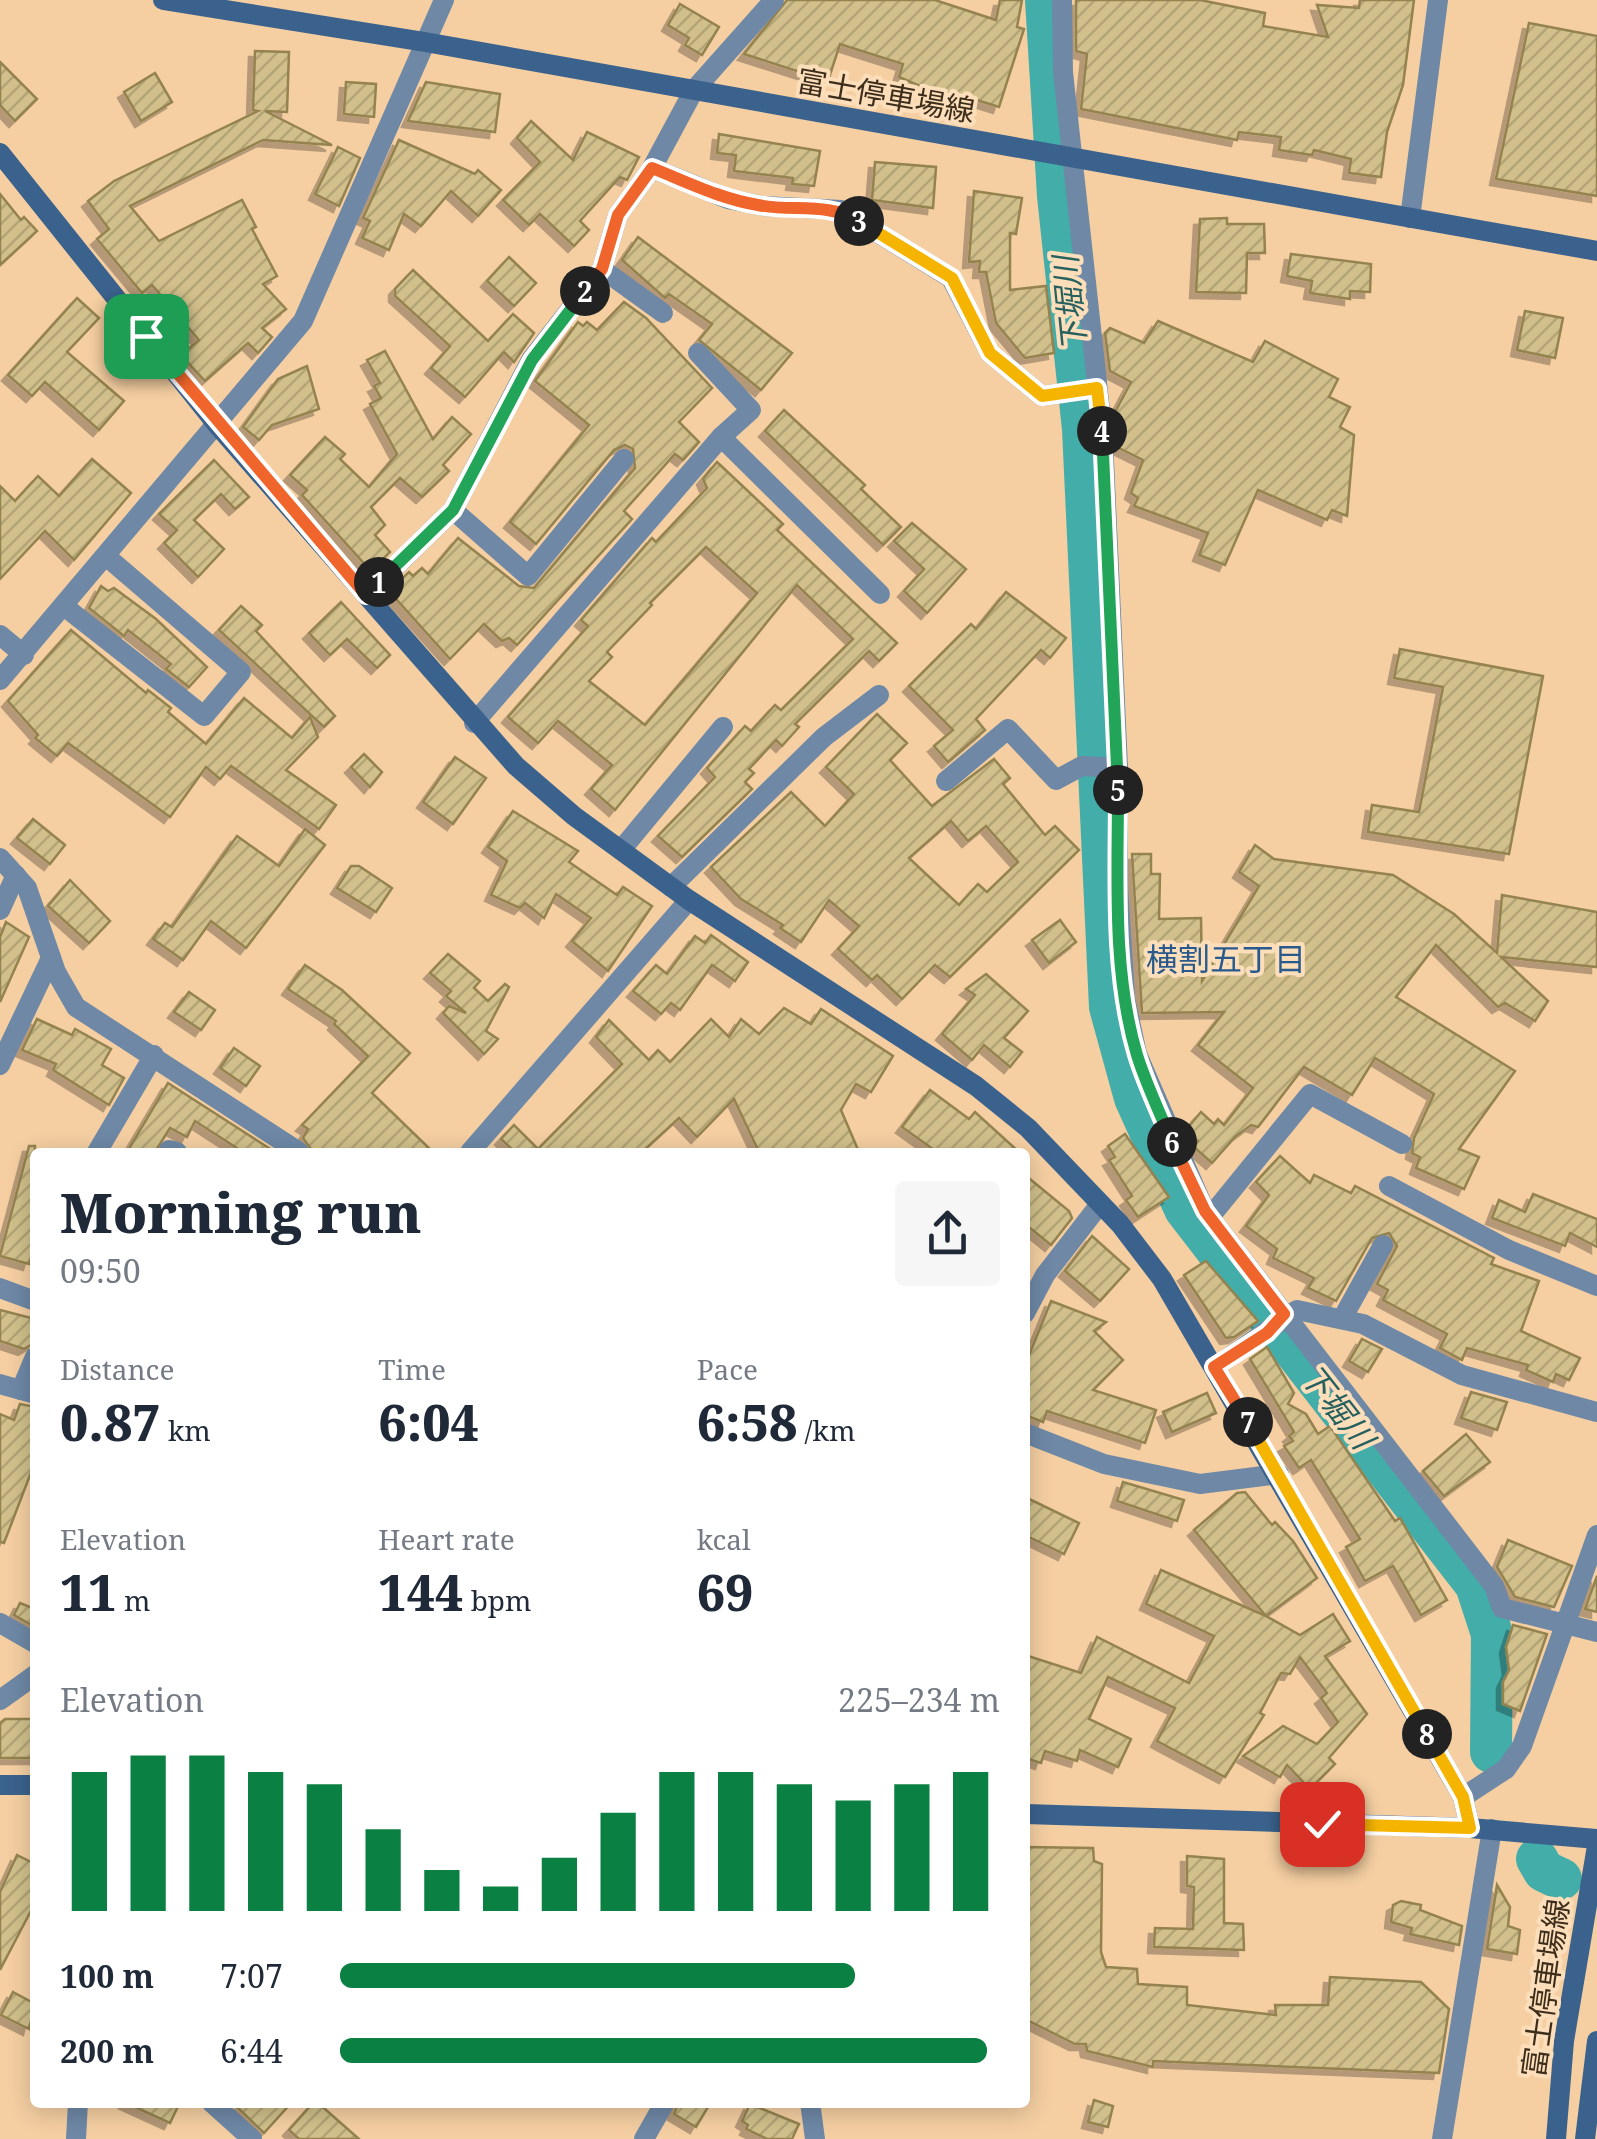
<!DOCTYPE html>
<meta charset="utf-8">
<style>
body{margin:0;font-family:"Noto Serif","Noto Sans JP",serif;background:#f6f6f7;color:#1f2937;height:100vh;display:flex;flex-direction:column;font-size:38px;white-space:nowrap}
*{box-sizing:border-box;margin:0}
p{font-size:32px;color:#747a83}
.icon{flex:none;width:55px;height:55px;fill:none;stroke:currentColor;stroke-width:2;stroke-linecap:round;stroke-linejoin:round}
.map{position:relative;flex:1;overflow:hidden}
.drawer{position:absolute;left:30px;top:1148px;width:1000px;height:960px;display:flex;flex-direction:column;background:#fff;border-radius:10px;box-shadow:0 5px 25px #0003}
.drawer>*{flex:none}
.pin{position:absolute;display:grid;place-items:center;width:85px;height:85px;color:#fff;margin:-42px;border-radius:20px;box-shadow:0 5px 15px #0006}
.km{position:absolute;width:50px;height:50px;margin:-25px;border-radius:50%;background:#222;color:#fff;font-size:28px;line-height:50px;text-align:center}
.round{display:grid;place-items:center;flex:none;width:105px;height:105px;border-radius:10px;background:#f6f6f7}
.overview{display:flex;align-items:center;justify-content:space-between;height:170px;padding:0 30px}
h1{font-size:55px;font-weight:800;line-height:75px}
.metrics{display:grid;grid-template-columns:repeat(3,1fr);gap:15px;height:170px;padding:10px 30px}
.metrics div{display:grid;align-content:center}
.metrics b{font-size:50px;font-weight:800}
.metrics small{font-size:28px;font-weight:400}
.metrics p{font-size:28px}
.chart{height:280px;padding:20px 30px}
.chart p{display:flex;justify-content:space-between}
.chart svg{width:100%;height:180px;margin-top:10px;stroke:#0b8043;stroke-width:6}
ul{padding:0 30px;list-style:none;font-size:32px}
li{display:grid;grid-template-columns:160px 120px 1fr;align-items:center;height:75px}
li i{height:25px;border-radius:12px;background:#0b8043}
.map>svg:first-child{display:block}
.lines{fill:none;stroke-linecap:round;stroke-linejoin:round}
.river{stroke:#42ada9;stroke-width:42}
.building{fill:url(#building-hatch);stroke:#948350;stroke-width:2.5;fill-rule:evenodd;filter:url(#shadow)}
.street{stroke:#6e88a6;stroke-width:20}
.secondary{stroke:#3b628d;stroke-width:20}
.split-1-casing{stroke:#fff;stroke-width:20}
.split-2-casing{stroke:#fff;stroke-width:20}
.split-3-casing{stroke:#fff;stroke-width:20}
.split-4-casing{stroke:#fff;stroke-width:20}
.split-5-casing{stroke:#fff;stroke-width:20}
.split-6-casing{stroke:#fff;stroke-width:20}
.split-7-casing{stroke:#fff;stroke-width:20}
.split-8-casing{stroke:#fff;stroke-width:20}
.split-9-casing{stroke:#fff;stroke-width:20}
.split-1{stroke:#f0652b;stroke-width:12}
.split-2{stroke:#22a559;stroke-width:12}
.split-3{stroke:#f0652b;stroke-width:12}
.split-4{stroke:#f5b400;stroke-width:12}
.split-5{stroke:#22a559;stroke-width:12}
.split-6{stroke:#22a559;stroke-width:12}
.split-7{stroke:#f0652b;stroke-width:12}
.split-8{stroke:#f5b400;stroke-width:12}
.split-9{stroke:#f5b400;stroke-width:12}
.labels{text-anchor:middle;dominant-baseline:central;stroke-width:8;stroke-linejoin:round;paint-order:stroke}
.street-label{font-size:30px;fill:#3d2e1c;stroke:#fcdeba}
.water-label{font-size:32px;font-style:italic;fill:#27615f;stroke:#fcdeba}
.neighbourhood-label{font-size:32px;fill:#285a8d;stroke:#fcdeba}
</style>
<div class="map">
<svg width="1597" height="2139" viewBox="0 0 1597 2139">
<defs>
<pattern id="building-hatch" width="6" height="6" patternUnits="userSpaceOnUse" patternTransform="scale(2.5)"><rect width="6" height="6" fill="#d1c08b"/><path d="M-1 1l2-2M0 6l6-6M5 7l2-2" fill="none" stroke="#b4a577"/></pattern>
<filter id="shadow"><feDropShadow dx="-6" dy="6" stdDeviation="0" flood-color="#0004"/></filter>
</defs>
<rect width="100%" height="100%" fill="#f5cfa2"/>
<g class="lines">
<g class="river">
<path d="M1046,0L1058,196L1083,429L1110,1007L1135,1098L1185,1209L1476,1585L1492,1634L1491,1752"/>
<path d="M1537,1859L1544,1871L1561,1879"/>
</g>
</g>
<g class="building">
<path d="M787,0H935L996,20L1000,0H1022L1017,27L1024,29L999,107L961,95L959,103L899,77L903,64L840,44L828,81L744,54Z"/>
<path d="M1076,0H1200L1265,13L1263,26L1328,37L1317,5L1359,8L1360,0H1414L1403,85L1387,132L1381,177L1349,173L1351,159L1314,150L1312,155L1279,150L1281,137L1239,132L1237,140L1081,109L1087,54L1076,51Z"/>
<path d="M680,4L719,27L702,55L685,45L689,38L668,25Z"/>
<path d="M1529,23L1597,36V196L1496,179Z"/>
<path d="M255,51L289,52L287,112L265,111L332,145L263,140L130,206L159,241L242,200L256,227L252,229L277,276L263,284L286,309L262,328L272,337L258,353L248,343L205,381L181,355L199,340L152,285L142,293L97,239L109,229L88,201L114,181L258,111L253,110Z"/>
<path d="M0,62L37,99L15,121L0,105Z"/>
<path d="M155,73L172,102L141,121L124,92Z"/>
<path d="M346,82L376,84L374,117L344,114Z"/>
<path d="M426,82L500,94L495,132L408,121Z"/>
<path d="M531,121L573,160L587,132L639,157L627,180L620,177L580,221L589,230L574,246L540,214L529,225L503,200L540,162L517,138Z"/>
<path d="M719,134L820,151L814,186L792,184L793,178L734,171L736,155L717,153Z"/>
<path d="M399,140L475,174L478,170L501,190L478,216L451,191L421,226L404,214L389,250L362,238L370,221L363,218Z"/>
<path d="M338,147L360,158L339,206L315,194Z"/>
<path d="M875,162L936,167L933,208L872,200Z"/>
<path d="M974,191L1022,198L1016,234L1010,233V290L1046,286L1054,353L1025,358L996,323L986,272H979L980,261L969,262Z"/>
<path d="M0,194L21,220L24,217L37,231L0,265Z"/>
<path d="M1227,218V224H1264L1265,253H1247L1246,293L1196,292L1200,219Z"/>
<path d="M638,237L792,353L761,390L699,340L712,324L669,294L665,298L622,260Z"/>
<path d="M1291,254L1371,264L1370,292L1350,291V299L1310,293L1312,281L1287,276Z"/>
<path d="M509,257L536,283L514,306L487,281Z"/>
<path d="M413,270L488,341L513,314L534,333L514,362L504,352L465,397L431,368L450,346L395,296V289Z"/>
<path d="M77,298L99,318L67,352L124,401L99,430L45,382L32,396L8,375Z"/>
<path d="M624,302L646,318L712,388L679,422L699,442L683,460L675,454L624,511L632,519L517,645L509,638L502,641L484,624L450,659L389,591L409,572L413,576L422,568L428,574L458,538L519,586L534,588L635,468L633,449L625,445L614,450L536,544L510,522L589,425L535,381L578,322L583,326L587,322L597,330Z"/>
<path d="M1525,311L1563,318L1555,358L1517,350Z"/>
<path d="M1158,321L1253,362L1265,341L1338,379L1329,397L1350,407L1340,427L1354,435L1347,516L1332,510L1327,520L1258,490L1225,565L1199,555L1208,533L1134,506L1138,498L1131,493L1143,460L1117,447L1114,414L1131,382L1110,371L1105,333L1110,328L1144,343Z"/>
<path d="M385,351L433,439L452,417L471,434L443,465L449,471L422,497L400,478L371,507L385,525L375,535L390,552L371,571L302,495L307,490L290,475L325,437L345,454L340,459L369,487L397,454L370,404L381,398L374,386L380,383L367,360Z"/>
<path d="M307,366L319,409L272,425L259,440L243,427L278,379Z"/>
<path d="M784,410L865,485L861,489L901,527L883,545L765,431Z"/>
<path d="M92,459L131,493L74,560L45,531L0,579V486L15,501L38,476L59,496Z"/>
<path d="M214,460L249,497L235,509L221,494L194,520L224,549L198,577L164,543L177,530L159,514Z"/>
<path d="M717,462L783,524L777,530L897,643L879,661L869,651L795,724L799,727L782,746L776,740L749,769L754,773L745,782L752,789L682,857L658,836L715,777L707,768L745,726L751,731L775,705L781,710L853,639L797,585L615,810L591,789L612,765L558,721L538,743L508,717L588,626L581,620L652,538L656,542L707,488L703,479ZM706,547L757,593L645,725L589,681L612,657L607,652L652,605L650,603Z"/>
<path d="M912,523L966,569L927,613L904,591L924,569L894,541Z"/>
<path d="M101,586L108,591L114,588L156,619L207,667L189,687L166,669L171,664L128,630L124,636L89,608Z"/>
<path d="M1006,592L1066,638L1050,658L1041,650L976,719L985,730L948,762L934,746L953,730L909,686L971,624L976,629Z"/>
<path d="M341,602L390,655L377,668L347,639L330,655L309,633Z"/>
<path d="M241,606L262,625L256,631L335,716L324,727L219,630Z"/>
<path d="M71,630L146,693L148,690L171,708L168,712L206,744L244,698L292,738L310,717L318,737L286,770L336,805L319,829L231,766L220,779L206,767L170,817L68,743L57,756L35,738L38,735L8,701Z"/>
<path d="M1400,649L1543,676L1509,854L1368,832L1372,805L1419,812L1443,687L1394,678Z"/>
<path d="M877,714L907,743L890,760L932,806L994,759L1010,778L1003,784L1045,835L1055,826L1079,850L950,977L935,965L902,999L877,975L872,980L838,949L859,926L829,900L801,942L780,928L783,925L741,899L711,867L791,792L825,826L854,794L826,767ZM951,821L968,841L986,826L1018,862L987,892L978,884L959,905L909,858Z"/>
<path d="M364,754L382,772L370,787L351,767Z"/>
<path d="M455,757L486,778L453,824L423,802Z"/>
<path d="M513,811L578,851L569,862L617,895L623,887L652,906L608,971L572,941L591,918L556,894L544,918L525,903L520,908L491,895L507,861L488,847Z"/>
<path d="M33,819L65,845L50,864L17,838Z"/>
<path d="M305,829L325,845L246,948L211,921L183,960L153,939L165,923L172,927L237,836L279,866Z"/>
<path d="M1255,845L1274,859L1393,875L1454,914L1497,953L1502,895L1597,912V967L1501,957L1548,1001L1535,1021L1505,1003L1498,1007L1436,945L1396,997L1515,1071L1459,1149L1479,1157L1464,1189L1416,1168L1420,1157L1412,1153L1414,1138L1434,1094L1375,1058L1352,1095L1304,1067L1258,1127L1251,1125L1235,1137L1212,1163L1194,1147L1198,1141L1185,1131L1201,1112L1214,1124L1218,1119L1224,1125L1253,1088L1198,1045L1224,1012L1142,1013L1132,854H1151V874H1160L1159,919L1201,918L1202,981L1259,886L1239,872Z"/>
<path d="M351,866H359L392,888L376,912L337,888Z"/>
<path d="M70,880L110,921L89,943L48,906Z"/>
<path d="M1060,920L1076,942L1049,963L1032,940Z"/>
<path d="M6,922L29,937L0,1002V937Z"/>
<path d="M711,935L748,962L735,981L712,965L680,1010L671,1003L661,1014L633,991L656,965L667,974L695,936L705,943Z"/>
<path d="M448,954L480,981L474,988L488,1001L505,984L509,987L486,1031L498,1039L484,1054L443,1013L449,1006L466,1013L446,996L451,991L430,973Z"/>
<path d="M305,965L342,990L410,1053L372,1093L433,1152H313L303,1138L308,1129L302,1125L368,1056L334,1024L336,1021L288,989Z"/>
<path d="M986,974L1028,1011L1004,1038L1022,1052L1010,1067L984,1045L972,1060L942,1034L975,995L966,989Z"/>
<path d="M189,992L215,1010L201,1030L174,1012Z"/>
<path d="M784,1008L811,1024L821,1009L893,1056L871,1092L856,1084L841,1110L859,1152H759L734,1099L697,1137L679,1118L642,1152H515L501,1139L514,1125L538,1149L622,1064L596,1037L609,1020L649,1060L658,1050L670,1062L711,1019L729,1037L741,1019L759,1034Z"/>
<path d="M37,1019L72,1035L75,1029L111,1049L102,1065L124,1078L109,1105L53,1070L56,1064L22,1050Z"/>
<path d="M234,1048L260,1066L246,1086L220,1068Z"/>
<path d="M168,1083L275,1152H243L195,1121L187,1137L170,1128L155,1152H127Z"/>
<path d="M930,1090L969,1119L975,1112L1019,1152H937L902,1127Z"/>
<path d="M1125,1134L1169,1197L1138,1217L1126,1200L1132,1196L1109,1160L1115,1157L1108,1146Z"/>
<path d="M29,1146H35V1244L29,1264L0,1256Z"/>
<path d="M1280,1156L1310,1183L1314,1175L1351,1193L1355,1186L1494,1258L1491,1264L1539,1281L1521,1331L1580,1358L1569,1380L1556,1374L1553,1382L1526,1370L1528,1365L1467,1348L1462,1360L1440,1348L1447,1334L1383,1300L1388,1290L1377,1284L1397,1246L1389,1233L1372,1238L1336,1301L1308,1288L1314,1278L1273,1258L1277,1249L1246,1226L1269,1195L1256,1182Z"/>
<path d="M1025,1175L1069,1211L1072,1218L1051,1245L1025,1224Z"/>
<path d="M1533,1194L1597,1219V1247L1570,1233L1565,1246L1492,1218L1499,1200L1525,1212Z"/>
<path d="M1092,1236L1129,1269L1100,1301L1065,1271Z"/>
<path d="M1206,1261L1258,1321L1234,1337L1226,1338L1184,1275Z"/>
<path d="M1051,1301L1106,1322L1094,1331L1123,1360L1093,1390L1156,1410L1145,1443L1047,1411L1043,1422L1025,1415V1365Z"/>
<path d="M0,1310L35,1319L34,1343L24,1349L0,1341Z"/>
<path d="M1362,1339L1382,1349L1368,1372L1349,1361Z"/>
<path d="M1267,1347L1294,1393L1288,1404L1306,1414L1318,1434L1330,1426L1395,1521L1400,1518L1447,1600L1421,1615L1393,1566L1365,1581L1346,1547L1360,1539L1311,1460L1299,1468L1284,1446L1293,1441L1289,1436L1294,1432L1250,1359Z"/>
<path d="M1471,1392L1507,1402L1497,1430L1461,1418Z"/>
<path d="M1207,1393L1216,1413L1172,1432L1163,1412Z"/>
<path d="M20,1404L35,1407V1462L4,1543L0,1542V1414L14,1420Z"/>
<path d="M1466,1434L1490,1462L1444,1496L1423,1471Z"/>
<path d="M1123,1482L1184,1500L1177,1521L1117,1501Z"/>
<path d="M1245,1492L1272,1525L1275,1522L1293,1541L1317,1578L1266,1616L1300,1635L1333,1614L1350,1641L1325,1656L1367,1714L1329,1758L1335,1764L1310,1789L1287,1765L1280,1777L1243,1756L1283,1726L1317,1744L1338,1722L1321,1698L1327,1693L1300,1657L1290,1674L1281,1673L1260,1713L1264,1715L1225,1777L1157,1741L1175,1708L1108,1677L1089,1719L1131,1739L1118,1767L1080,1750L1077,1761L1045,1751L1041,1763L1025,1758V1655L1081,1673L1097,1637L1189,1683L1214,1636L1146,1604L1161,1570L1266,1616L1194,1530L1237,1493Z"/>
<path d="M1025,1497L1079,1523L1064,1554L1025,1535Z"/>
<path d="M1508,1540L1572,1566L1554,1607L1515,1597L1497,1567Z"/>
<path d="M1597,1576V1612L1585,1609Z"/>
<path d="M20,1603L35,1609V1627L14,1615Z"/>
<path d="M1513,1625L1547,1634L1520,1711L1503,1704V1682L1509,1670L1506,1647Z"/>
<path d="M5,1719H35V1758H0V1723Z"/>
<path d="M1025,1847L1093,1848L1094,1861L1102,1864L1101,1952L1106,1967L1137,1969L1138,1984L1187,1987V2005L1276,2015L1275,2005H1328L1330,1977L1421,1982L1449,2009L1439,2073L1153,2061V2067L1087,2051L1086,2044H1075L1025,2019Z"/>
<path d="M17,1855L35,1864V1903L0,1970V1892Z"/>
<path d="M1187,1856L1224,1859V1923L1243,1924L1244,1950L1154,1947L1155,1928L1193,1929L1194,1887L1187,1886Z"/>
<path d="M1497,1885L1510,1907L1508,1926L1520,1930L1517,1954L1487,1949Z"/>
<path d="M1401,1901L1421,1905L1420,1910L1462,1926L1459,1945L1410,1934L1412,1928L1391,1922L1393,1905Z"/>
<path d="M13,1992L35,2004L29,2029L1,2015Z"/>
<path d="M1094,2100L1113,2106L1108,2127L1088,2122Z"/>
<path d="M124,2102H180L170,2123Z"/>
<path d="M243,2102H292L264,2133L238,2108Z"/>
<path d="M314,2102H317L359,2139H299L289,2130Z"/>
<path d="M679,2102H711L696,2127L674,2114Z"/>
<path d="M750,2104L799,2124L792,2139H767L746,2129L748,2125L742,2121Z"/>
</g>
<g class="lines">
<g class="street">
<path d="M1062,0L1063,72L1103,438L1118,768V887L1125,998L1137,1054L1205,1211L1494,1586L1502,1608L1597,1632"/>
<path d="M652,168L728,199L763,206L841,210L951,278L990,353L1042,396L1097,388"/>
<path d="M1410,218L1438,0"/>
<path d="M602,269L663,313"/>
<path d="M721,437L880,594"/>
<path d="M453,510L528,576L624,459"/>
<path d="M366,595L453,510L531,360L602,269L618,215L652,168L694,90L774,0"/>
<path d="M65,607L204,716L241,672L107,557"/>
<path d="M0,635L24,655"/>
<path d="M0,680L303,321L444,0"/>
<path d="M474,723L721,437L751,410L698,353"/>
<path d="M946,781L1008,729L1056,780L1082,766L1118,768"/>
<path d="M621,850L723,727"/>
<path d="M0,858L27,888L56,972L76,1007L299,1152"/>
<path d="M671,887L824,737L879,695"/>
<path d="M0,910L16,875"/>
<path d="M0,1065L51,958"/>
<path d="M169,1150L177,1152"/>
<path d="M97,1152L154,1055"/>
<path d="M470,1152L689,900"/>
<path d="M1389,1186L1509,1250L1597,1286"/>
<path d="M1210,1217L1310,1094L1402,1144"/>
<path d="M0,1288L35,1301"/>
<path d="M1025,1313L1045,1275L1100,1204"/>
<path d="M1342,1319L1383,1245"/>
<path d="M1215,1367L1297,1310L1363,1324L1462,1375L1597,1412"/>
<path d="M0,1384L35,1394"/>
<path d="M21,1390L35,1357"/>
<path d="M1025,1433L1104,1464L1200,1484L1279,1474"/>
<path d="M0,1623L35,1643"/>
<path d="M0,1700L35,1675"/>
<path d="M1463,1797L1506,1769L1522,1746L1597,1535"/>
<path d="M211,2102L252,2139"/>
<path d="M810,2102L815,2139"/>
<path d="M76,2139L78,2102"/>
<path d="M644,2139L665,2102"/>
<path d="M1442,2139L1492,1829"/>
</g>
<g class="secondary">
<path d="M163,0L425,42L1597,251"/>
<path d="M0,153L219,427L516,766L574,816L689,900L976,1086L1028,1128L1120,1224L1162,1279L1463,1797L1470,1828"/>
<path d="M0,1785H35"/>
<path d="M1025,1814L1470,1828L1597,1839"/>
<path d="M1556,2139L1564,2041L1597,1846"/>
<path d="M1585,2139L1597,2041"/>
</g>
</g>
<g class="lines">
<g class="split-1-casing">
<path id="split-1" d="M146,336L366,595L379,582"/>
</g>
<g class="split-2-casing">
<path id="split-2" d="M379,582L453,510L532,360L585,291"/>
</g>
<g class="split-3-casing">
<path id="split-3" d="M585,291L602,269L618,215L652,168C687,182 721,199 758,205C792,212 828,202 859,221"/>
</g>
<g class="split-4-casing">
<path id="split-4" d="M859,221L952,278L990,353L1042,396L1097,388L1102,431"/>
</g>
<g class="split-5-casing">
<path id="split-5" d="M1102,431L1118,790"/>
</g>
<g class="split-6-casing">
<path id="split-6" d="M1118,790C1118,877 1112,971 1137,1055C1146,1084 1160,1113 1172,1142"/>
</g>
<g class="split-7-casing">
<path id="split-7" d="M1172,1142L1205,1211L1284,1314L1267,1333L1214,1367L1248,1422"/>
</g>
<g class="split-8-casing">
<path id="split-8" d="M1248,1422L1427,1734"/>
</g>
<g class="split-9-casing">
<path id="split-9" d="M1322,1824L1470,1828L1463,1797L1427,1734"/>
</g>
<use href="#split-1" class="split-1"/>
<use href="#split-2" class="split-2"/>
<use href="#split-3" class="split-3"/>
<use href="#split-4" class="split-4"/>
<use href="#split-5" class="split-5"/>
<use href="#split-6" class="split-6"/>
<use href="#split-7" class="split-7"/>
<use href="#split-8" class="split-8"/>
<use href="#split-9" class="split-9"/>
</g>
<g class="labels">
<g class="street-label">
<text transform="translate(886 95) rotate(10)">富士停車場線</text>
<text transform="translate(1545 1988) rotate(-82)">富士停車場線</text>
</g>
<g class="water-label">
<text transform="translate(1069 304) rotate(-96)">下堀川</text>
<text transform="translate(1338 1406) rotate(52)">下堀川</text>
</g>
<g class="neighbourhood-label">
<text x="1226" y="958">横割五丁目</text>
</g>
</g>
</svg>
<div class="pin" style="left:146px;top:336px;background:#1e9e55"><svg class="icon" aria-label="arrive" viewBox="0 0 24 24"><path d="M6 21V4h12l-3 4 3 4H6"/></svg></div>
<div class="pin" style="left:1322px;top:1824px;background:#d93025"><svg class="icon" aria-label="check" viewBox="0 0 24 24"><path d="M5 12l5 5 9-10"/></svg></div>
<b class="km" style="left:379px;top:582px">1</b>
<b class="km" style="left:585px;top:291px">2</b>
<b class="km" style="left:859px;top:221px">3</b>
<b class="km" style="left:1102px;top:431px">4</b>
<b class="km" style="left:1118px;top:790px">5</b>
<b class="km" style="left:1172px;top:1142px">6</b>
<b class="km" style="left:1248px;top:1422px">7</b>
<b class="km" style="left:1427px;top:1734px">8</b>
<section class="drawer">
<div class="overview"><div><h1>Morning run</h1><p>09:50</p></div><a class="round"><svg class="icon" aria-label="share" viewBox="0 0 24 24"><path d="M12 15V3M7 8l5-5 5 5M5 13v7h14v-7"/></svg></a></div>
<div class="metrics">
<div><p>Distance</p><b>0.87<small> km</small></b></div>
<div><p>Time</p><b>6:04</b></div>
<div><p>Pace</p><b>6:58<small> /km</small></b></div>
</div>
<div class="metrics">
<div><p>Elevation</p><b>11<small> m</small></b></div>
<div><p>Heart rate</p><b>144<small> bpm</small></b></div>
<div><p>kcal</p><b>69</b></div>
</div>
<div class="chart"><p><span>Elevation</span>225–234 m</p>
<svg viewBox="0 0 160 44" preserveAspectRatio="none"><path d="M5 44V10M15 44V6M25 44V6M35 44V10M45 44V13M55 44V24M65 44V34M75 44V38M85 44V31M95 44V20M105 44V10M115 44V10M125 44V13M135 44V17M145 44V13M155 44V10"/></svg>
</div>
<ul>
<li><b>100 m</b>7:07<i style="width:78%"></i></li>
<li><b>200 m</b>6:44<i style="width:98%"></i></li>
</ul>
</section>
</div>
